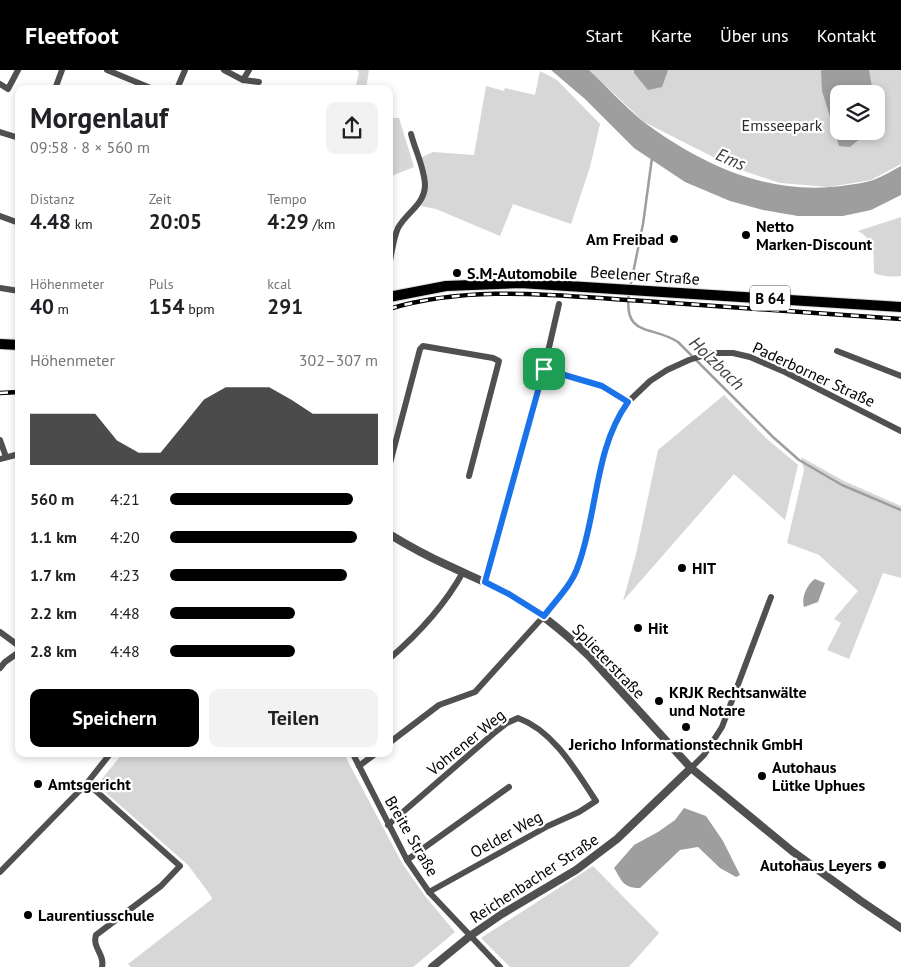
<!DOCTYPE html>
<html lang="de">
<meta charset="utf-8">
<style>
body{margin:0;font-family:"PT Sans",sans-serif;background:#f2f2f2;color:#202124;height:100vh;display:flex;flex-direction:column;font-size:19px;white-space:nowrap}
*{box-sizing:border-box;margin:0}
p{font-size:16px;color:#757577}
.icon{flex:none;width:28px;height:28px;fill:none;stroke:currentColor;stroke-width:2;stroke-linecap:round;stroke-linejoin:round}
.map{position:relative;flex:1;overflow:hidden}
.sheet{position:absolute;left:15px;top:15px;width:378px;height:672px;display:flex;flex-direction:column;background:#fff;border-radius:10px;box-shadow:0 2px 8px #0003}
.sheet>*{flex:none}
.tools{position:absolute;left:830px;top:15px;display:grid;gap:10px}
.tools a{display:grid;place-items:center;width:55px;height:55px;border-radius:10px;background:#fff;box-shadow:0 2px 8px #0003;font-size:25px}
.pin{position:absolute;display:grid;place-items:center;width:42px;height:42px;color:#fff;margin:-21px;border-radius:10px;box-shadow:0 2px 8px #0006}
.round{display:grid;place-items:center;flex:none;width:52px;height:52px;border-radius:10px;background:#f2f2f2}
.head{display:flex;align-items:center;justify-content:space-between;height:85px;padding:0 15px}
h1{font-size:28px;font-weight:700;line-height:38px}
.figures{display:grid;grid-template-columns:repeat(3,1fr);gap:8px;height:85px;padding:5px 15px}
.figures div{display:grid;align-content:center}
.figures b{font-size:21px;font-weight:700}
.figures small{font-size:14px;font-weight:400}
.figures p{font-size:14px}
.chart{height:140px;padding:10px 15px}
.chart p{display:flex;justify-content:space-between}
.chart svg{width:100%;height:90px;margin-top:5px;fill:#000;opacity:.7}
.button{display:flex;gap:10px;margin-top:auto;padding:10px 15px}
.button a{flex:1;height:58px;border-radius:10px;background:#000;color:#fff;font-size:20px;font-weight:700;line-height:58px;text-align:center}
.button a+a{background:#f2f2f2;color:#202124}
ul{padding:0 15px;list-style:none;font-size:16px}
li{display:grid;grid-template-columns:80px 60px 1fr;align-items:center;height:38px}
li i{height:12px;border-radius:6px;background:#000}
header{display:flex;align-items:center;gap:30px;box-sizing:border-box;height:70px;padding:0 25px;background:#000;color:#fff}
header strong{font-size:24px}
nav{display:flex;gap:28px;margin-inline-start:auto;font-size:18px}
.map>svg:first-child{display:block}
.green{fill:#d7d7d7;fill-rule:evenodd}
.water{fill:#9e9e9e}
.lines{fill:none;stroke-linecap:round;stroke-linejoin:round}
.stream{stroke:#9e9e9e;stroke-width:2.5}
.primary-casing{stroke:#dbdbdb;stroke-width:12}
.minor{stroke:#505050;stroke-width:6}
.tertiary{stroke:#505050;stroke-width:8}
.primary{stroke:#000;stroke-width:10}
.rail-casing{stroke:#000;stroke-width:4.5}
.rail{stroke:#fff;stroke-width:2.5;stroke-dasharray:8;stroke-linecap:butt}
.route-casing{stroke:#fff;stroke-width:10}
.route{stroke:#1a73e8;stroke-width:6}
.poi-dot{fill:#000;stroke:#fff;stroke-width:2}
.labels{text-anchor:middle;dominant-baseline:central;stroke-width:4.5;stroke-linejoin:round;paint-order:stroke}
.shield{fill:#fff;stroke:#4c4c4c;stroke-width:1}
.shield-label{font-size:15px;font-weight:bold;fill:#000}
.park-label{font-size:16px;fill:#2e2e2e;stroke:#fff}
.poi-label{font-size:16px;font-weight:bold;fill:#000;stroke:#fff;text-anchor:start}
.street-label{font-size:16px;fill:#000;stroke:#fff}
.water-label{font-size:18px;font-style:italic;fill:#3f3f3f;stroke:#fff}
</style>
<header>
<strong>Fleetfoot</strong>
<nav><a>Start</a><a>Karte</a><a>Über uns</a><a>Kontakt</a></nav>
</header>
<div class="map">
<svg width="901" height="897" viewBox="0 0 901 897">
<rect width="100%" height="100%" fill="#fff"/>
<g class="green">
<path d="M357,0H369L366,19H355L359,3Z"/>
<path d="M589,0H901V94L871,110L829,117L780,113L744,101L725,93L644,52ZM839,24H876V61H839Z"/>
<path d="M540,1L557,10L600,54L590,97L571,154L513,134L500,166L436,139L421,136L426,124L420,88L433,82L474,85L486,16L504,21L505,18L535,25Z"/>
<path d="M389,48H399L414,97L389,107Z"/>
<path d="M901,147V206C891,207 884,207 874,203C873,184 877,172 858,161Z"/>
<path d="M724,325L767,369L798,395L785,450L734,404L623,531L636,484L658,380Z"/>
<path d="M801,387L844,411L901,436V508L883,503L849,589L827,580L841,553L834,549L858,521L819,485L787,473L804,400Z"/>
<path d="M122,684H344L402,793L425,826L455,862L413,897H131L128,894L212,829L211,826L188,795L97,715Z"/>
<path d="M593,796L659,863L629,897H510L481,868Z"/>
</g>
<g class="water">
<path d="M551,0H589C607,17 626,38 645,53C706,97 771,127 848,115C855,114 863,113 870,111C881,108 891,101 901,96V125L871,140L843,146H798L763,140L730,131L685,112L634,78L585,29Z"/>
<path d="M634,0H668L662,17L648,20L634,3Z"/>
<path d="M821,0H869L872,17L871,24H839V61H864L863,66L850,77L839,76L822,21Z"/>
<path d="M815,509L825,513L818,532L804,537C801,528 807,514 815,509Z"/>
<path d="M684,738L706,746L723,771L740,805L736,807L720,798L698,777L680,780L640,818C623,818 622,811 614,798L634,775L658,762L675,750Z"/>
</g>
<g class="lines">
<g class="stream">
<path d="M630,218L643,154L652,88"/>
<path d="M629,223C623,268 652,255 678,272L773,367L799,390L842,415L901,440"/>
</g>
<g class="primary-casing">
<g id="primary">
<path d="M389,227L446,216L520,213L901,237"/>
<path d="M0,274L19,275"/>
</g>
</g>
<g class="minor">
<path d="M107,0L153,19"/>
<path d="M224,0L243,10L259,12"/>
<path d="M243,10L249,0"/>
<path d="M0,14L8,19L18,0"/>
<path d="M55,19L62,0"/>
<path d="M177,19L185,0"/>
<path d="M0,62L19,68"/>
<path d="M0,146L19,153"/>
<path d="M389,195C392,183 393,169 398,158C406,143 424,135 425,116C425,99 415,80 411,64"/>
<path d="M0,218L19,221"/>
<path d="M837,281L901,306"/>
<path d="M544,299L602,316L628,332"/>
<path d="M0,370L6,387"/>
<path d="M0,389L19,384"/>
<path d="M389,397L420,279L423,276L493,288L499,291L469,406"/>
<path d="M485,512L544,299L559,234"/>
<path d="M0,562L19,576"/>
<path d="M389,589C417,565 445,535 463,502"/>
<path d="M0,598L5,592L19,582"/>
<path d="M389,673L439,635L475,622L543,547L565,518L578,498L586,472L607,376L618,346L628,332L650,311L667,300L689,290L712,283H733L750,287L785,302L901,361"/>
<path d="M353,684L407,790L429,822L500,897"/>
<path d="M359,696L375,684"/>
<path d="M691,698L704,685L722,657L771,527"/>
<path d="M87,713L180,796L161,816L96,865C92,878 105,884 102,897"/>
<path d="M388,755L493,664L507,653L518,648C554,661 576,701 596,731L579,742L548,756L429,822"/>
<path d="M407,790L509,717"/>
<path d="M0,802L87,713L110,684"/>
</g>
<g class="tertiary">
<path d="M389,464C407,475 427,486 447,495C468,505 489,513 510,525C539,541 565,563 589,586L691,698L792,781L861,831L901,858"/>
<path d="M432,897L470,866L502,844L576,800L617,769L691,698"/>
</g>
<use href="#primary" class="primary"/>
<g class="rail-casing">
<g id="rail">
<path d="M389,239C472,214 559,226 644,231C730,237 815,243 901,249"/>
<path d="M0,323L19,322"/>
</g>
</g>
<use href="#rail" class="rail"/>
</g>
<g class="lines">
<g class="route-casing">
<path id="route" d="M544,299L602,316L628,332C594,379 598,443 578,496C572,515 555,531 544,546L509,524L485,512Z"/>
</g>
<use href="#route" class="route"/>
</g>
<g class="poi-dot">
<circle cx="746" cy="165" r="5"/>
<circle cx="674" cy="169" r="5"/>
<circle cx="457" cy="203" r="5"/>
<circle cx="682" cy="498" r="5"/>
<circle cx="638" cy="558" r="5"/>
<circle cx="659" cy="631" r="5"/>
<circle cx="686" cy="657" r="5"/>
<circle cx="762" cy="706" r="5"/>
<circle cx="38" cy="714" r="5"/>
<circle cx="882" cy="795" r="5"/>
<circle cx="28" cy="845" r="5"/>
</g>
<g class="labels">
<rect class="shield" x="750" y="215.5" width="40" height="25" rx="4"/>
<g class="shield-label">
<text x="770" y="228">B 64</text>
</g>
<g class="park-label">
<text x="782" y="55">Emsseepark</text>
</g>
<g class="poi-label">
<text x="756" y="156">Netto<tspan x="756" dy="18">Marken-Discount</tspan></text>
<text x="664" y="169" text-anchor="end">Am Freibad</text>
<text x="467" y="203">S.M-Automobile</text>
<text x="692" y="498">HIT</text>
<text x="648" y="558">Hit</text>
<text x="669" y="622">KRJK Rechtsanwälte<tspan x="669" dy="18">und Notare</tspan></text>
<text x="686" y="674" text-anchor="middle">Jericho Informationstechnik GmbH</text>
<text x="772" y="697">Autohaus<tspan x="772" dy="18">Lütke Uphues</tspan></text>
<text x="48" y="714">Amtsgericht</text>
<text x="872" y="795" text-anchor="end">Autohaus Leyers</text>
<text x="38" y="845">Laurentiusschule</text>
</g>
<g class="street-label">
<text transform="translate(645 205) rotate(4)">Beelener Straße</text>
<text transform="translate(814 304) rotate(25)">Paderborner Straße</text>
<text transform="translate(609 591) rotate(46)">Splieterstraße</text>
<text transform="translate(466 672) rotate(-39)">Vohrener Weg</text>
<text transform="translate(506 764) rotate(-29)">Oelder Weg</text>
<text transform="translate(412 766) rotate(60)">Breite Straße</text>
<text transform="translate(534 808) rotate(-33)">Reichenbacher Straße</text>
</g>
<g class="water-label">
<text transform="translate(731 89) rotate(23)">Ems</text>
<text transform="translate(717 293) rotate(44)">Holzbach</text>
</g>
</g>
</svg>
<div class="tools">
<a><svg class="icon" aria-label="layers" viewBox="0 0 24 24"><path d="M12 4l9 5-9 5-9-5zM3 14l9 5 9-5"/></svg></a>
</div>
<div class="pin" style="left:544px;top:299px;background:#1e9e55"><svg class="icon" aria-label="arrive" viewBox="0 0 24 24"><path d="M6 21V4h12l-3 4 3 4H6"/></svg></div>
<section class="sheet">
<div class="head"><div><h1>Morgenlauf</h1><p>09:58 · 8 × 560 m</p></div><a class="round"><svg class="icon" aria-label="share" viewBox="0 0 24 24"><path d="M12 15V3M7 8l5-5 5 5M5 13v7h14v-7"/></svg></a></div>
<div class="figures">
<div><p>Distanz</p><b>4.48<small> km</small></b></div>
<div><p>Zeit</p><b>20:05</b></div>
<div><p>Tempo</p><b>4:29<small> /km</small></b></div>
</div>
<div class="figures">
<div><p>Höhenmeter</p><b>40<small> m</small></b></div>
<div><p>Puls</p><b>154<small> bpm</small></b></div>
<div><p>kcal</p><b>291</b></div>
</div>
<div class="chart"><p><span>Höhenmeter</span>302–307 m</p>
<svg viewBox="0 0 160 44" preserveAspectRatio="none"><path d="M0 44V19L10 19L20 19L30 19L40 32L50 38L60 38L70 25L80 12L90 6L100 6L110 6L120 12L130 19L140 19L150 19L160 19V44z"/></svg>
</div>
<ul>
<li><b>560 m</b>4:21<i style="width:88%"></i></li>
<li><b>1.1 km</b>4:20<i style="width:90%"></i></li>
<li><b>1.7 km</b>4:23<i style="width:85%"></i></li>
<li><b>2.2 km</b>4:48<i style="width:60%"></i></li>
<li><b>2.8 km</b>4:48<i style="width:60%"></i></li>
</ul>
<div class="button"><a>Speichern</a><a>Teilen</a></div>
</section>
</div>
